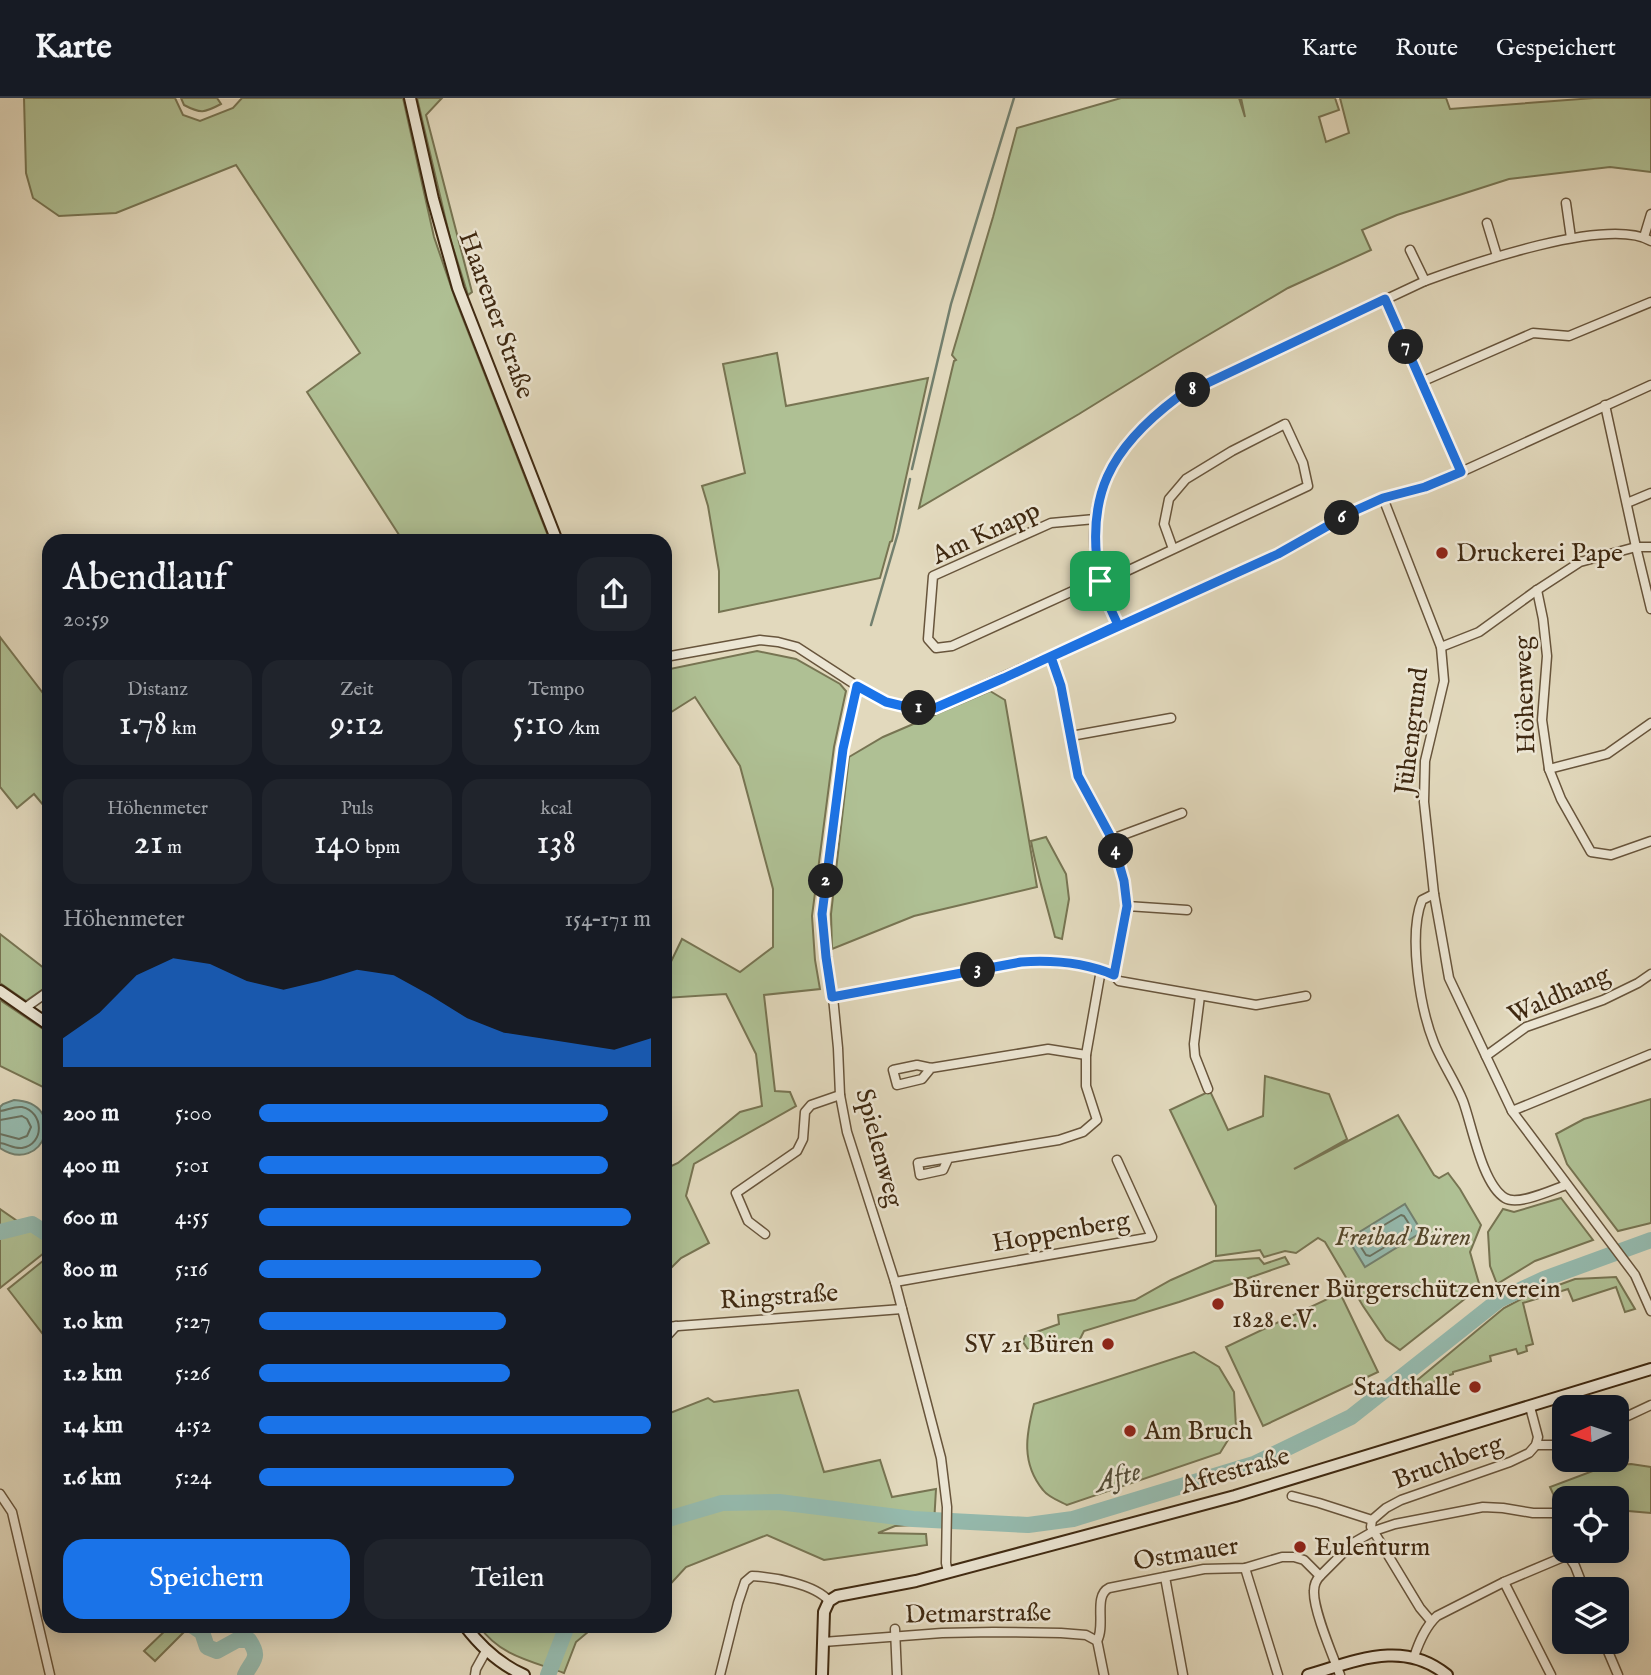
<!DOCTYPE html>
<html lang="de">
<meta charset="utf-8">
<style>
body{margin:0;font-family:"IM FELL English",serif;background:#20242c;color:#f1f3f6;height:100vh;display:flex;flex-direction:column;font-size:26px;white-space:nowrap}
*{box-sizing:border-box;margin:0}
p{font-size:23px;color:#9ea1a6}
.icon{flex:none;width:38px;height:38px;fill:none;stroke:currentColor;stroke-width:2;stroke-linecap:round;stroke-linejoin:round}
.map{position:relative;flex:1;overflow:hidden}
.side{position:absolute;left:42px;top:436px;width:630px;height:1099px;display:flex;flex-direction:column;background:#171b24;border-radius:21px;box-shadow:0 4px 18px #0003}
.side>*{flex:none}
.needle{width:46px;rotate:267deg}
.tools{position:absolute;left:1552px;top:1297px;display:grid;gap:14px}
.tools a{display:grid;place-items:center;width:77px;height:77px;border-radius:14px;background:#171b24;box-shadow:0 4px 18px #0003;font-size:35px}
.pin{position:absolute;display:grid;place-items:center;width:60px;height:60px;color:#fff;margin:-30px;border-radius:14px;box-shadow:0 4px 10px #0006}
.km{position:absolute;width:35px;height:35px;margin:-18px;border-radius:50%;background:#222;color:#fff;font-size:19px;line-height:35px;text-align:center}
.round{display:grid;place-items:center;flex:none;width:74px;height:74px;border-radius:21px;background:#20242c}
.headline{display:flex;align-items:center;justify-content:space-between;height:119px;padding:0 21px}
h1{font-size:38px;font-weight:600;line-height:52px}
.metrics{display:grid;grid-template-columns:repeat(3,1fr);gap:10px;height:119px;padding:7px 21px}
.metrics div{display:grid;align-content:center;border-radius:18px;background:#20242c;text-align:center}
.metrics b{font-size:35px;font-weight:600}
.metrics small{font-size:19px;font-weight:400}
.metrics p{font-size:19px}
.chart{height:196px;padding:14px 21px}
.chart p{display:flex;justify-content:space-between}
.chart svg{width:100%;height:126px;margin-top:7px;fill:#1a73e8;opacity:.7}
.cta{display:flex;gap:14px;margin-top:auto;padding:14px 21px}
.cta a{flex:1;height:80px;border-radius:21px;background:#1a73e8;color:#fff;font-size:28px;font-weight:600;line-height:80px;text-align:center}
.cta a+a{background:#20242c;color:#f1f3f6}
ul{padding:0 21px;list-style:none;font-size:23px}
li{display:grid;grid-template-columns:112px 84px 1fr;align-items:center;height:52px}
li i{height:18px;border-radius:9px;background:#1a73e8}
header{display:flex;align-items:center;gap:42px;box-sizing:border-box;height:98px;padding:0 35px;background:#171b24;border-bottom:2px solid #363941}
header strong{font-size:33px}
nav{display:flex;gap:38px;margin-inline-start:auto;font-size:24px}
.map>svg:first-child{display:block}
.green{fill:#afc094;stroke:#777452;stroke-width:2}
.water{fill:#95baae;stroke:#73806f;stroke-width:2}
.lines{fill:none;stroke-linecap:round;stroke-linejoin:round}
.shore{stroke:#6a7260;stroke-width:2}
.stream{stroke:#73806f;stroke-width:2.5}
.river{stroke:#95baae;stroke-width:16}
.street-casing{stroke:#68553c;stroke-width:11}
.secondary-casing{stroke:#3f2911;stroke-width:14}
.street{stroke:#ece6d4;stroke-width:8}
.secondary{stroke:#ece6d4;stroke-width:10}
.route-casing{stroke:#fff;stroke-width:14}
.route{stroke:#1a73e8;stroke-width:9}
.poi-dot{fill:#8f2418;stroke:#ece6d4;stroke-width:2.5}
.labels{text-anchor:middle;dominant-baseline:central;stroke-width:5;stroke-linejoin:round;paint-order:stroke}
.street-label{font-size:26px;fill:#3f2911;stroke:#ece6d4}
.poi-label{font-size:26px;fill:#3f2911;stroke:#ece6d4;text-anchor:start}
.park-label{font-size:26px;font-style:italic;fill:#55472b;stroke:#ece6d4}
.water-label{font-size:28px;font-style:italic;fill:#544d38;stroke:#ece6d4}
</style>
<header>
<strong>Karte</strong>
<nav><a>Karte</a><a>Route</a><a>Gespeichert</a></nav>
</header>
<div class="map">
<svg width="1651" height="1577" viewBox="0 0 1651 1577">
<rect width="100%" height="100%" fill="#e2d9bd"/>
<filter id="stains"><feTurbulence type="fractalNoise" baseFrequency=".00286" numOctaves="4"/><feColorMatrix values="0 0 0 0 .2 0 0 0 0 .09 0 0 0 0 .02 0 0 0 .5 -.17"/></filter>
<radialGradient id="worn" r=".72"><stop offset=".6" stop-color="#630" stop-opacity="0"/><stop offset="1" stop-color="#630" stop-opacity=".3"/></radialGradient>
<g class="green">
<path d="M24,0H175L183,17L200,23L233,10L242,0H403L434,139L456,203L550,443H403L307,294L360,255L236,67L116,115L59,118L33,100L26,75Z"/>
<path d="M181,0H217L221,6C204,15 201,16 184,7Z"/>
<path d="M417,0H442L426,17L472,194L468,197L450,140Z"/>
<path d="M1121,0H1239L1245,19L1241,0H1335L1339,12L1319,19L1326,44L1349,35L1340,0H1446L1450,11L1594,0H1651V74L1610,69L1509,81L1397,117L1362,132L1371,152L1288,190L1176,256L1079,316L919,410L954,263L956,262L952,257L993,119L1017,30Z"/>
<path d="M777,255L786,308L928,280L892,443L890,444L880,480L719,514V473L708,408L702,388L745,375L723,266Z"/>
<path d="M0,539L49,603V714L34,696L17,710L0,689Z"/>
<path d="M757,553L796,561L840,586L846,593L834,649L812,818L815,862L820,891L764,897L775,993L790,994L796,1008L694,1066L686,1098L709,1145L681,1160L665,1176V1071L678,1065L740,1014L762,1008L756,956L726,896L665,900V876L682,841L740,874L773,849V791L740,668L695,599L665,618V572Z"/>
<path d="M990,593L1005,602L1037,789L914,818L832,851L831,816L849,659L883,639Z"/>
<path d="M1046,739L1066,776L1069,801L1062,841L1055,839C1047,807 1037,776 1031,743Z"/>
<path d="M0,836L49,874V887L26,903L0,885Z"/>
<path d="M0,902L49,935V992L0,968Z"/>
<path d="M1265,978L1329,996L1347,1041L1294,1071L1398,1017L1434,1077L1439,1080L1448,1075L1460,1091L1481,1127L1470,1154L1480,1189L1400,1252L1386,1242L1363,1208L1325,1144L1318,1140L1296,1155L1285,1153L1264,1159L1260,1152L1216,1158V1108L1170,1012L1210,993L1228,1032L1263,1018Z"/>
<path d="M1651,1001V1125L1618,1133L1567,1066L1556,1036L1584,1021Z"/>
<path d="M1561,1100L1593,1142L1535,1163L1497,1186L1490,1168L1488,1134L1503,1111L1514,1114Z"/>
<path d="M0,1111L49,1145V1151L0,1190Z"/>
<path d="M49,1158V1244L8,1191Z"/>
<path d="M1285,1159L1289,1166L1179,1204L1084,1233L1078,1245L1029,1253L1023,1244L1025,1238L1059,1226L1058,1217L1135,1202L1171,1182L1214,1163L1259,1160L1264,1166Z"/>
<path d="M1616,1179L1635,1211L1625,1214L1616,1189L1573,1203L1568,1191L1523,1205L1533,1246L1526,1248L1527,1253L1518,1256L1516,1251L1490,1258L1491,1263L1453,1274V1276L1440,1280V1282L1410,1291L1409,1289L1504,1210L1523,1200L1575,1181Z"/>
<path d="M1340,1195L1378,1274L1263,1328L1226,1249Z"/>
<path d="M1194,1254L1219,1269L1234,1294L1236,1329L1220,1355L1067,1407C1059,1403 1048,1399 1043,1392C1021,1365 1026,1337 1034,1306Z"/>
<path d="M798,1292L824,1374L880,1362L892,1399L936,1391L934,1426L895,1428L878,1435L926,1436L927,1447L824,1462L767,1437L686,1469L665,1492V1317L708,1300L714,1304Z"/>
<path d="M1631,1366L1651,1369V1415L1617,1412V1400H1564V1409H1559L1550,1389L1606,1368Z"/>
<path d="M170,1528H190L155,1563L144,1553Z"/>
<path d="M479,1528H595L576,1544L564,1575C531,1563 500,1558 479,1528Z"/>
</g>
<g class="water">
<path d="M14,1002C71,1005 43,1079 0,1050V1009L3,1006Z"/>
<path d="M1405,1106L1422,1134L1365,1169L1348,1141Z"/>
</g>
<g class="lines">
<g class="shore">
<path d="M0,1013C8,1012 14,1008 22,1009C44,1014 45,1046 22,1050C14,1051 8,1046 0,1045"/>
<path d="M0,1022L22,1018L27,1021L31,1029L27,1038L19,1041L0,1036"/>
<path d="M1401,1117L1404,1118L1411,1129V1133L1370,1158L1366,1157L1359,1146V1142Z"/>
</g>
<g class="stream">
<path d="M912,371L951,206L1014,0"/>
<path d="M871,527L898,435L910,381"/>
</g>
<g class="river">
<path d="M0,1134L32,1126L49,1137"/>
<path d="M665,1422L722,1405L779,1404L913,1421L1028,1427L1073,1421L1254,1366L1351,1319L1499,1202L1544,1181L1651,1142"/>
<path d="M193,1528L202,1534L207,1549L217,1553L237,1542H249C261,1560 253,1561 245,1577"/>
<path d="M548,1577L567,1528"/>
</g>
<g class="street-casing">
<g id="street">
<path d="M1566,105L1571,140"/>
<path d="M1487,125L1497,158"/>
<path d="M1644,139L1651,116"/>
<path d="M1410,152L1425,183"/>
<path d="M1385,201L1461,374"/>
<path d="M1421,284L1533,235L1569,238L1651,204"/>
<path d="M1605,307L1636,449L1651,511"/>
<path d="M1383,400L1441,549L1444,583L1425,663L1424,704L1434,796L1449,880L1512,1013L1635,1177L1651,1213"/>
<path d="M1627,405L1651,395"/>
<path d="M1095,421L1051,425L933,478L928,541L936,550L952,548L1086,487L1112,480L1308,388L1303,365L1285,326L1232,353L1186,381L1169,401L1164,426L1173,451"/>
<path d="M1537,492L1543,521L1547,558L1542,622L1549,671L1561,701L1591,754L1611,757L1651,743"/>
<path d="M1118,527C1111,513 1104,498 1100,483C1079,402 1115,346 1178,299L1425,183C1471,166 1608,118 1651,143"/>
<path d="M1441,549L1479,534L1537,492L1580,464L1636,449H1651"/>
<path d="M665,559L760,542L778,544L797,549L857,588L886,604L911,610L935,609L1278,456L1354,413L1383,400L1425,389L1461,374L1651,287"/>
<path d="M1051,559L1061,588L1078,678L1112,741L1124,783L1127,808L1114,877"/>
<path d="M857,588L843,651L822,816L826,858L833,899L838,950L840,997L847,1034L895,1184L941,1360L947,1409L946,1465L948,1474"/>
<path d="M1071,638L1171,620"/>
<path d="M1549,671L1607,656L1651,625"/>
<path d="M1112,741L1182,715"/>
<path d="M1434,796L1422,802C1408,837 1420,910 1434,945C1442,965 1455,983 1463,1003C1472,1027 1482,1086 1505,1100C1518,1108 1552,1092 1566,1087"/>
<path d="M1127,808L1187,812"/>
<path d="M1200,898L1194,946L1195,958L1208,991"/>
<path d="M833,899L1021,864C1043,863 1105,865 1119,883L1256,907L1306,898"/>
<path d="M25,910L49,893"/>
<path d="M1486,958L1526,929L1603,902L1638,885L1651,876"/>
<path d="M931,970L922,981L897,987L893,972L917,967L931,970L1048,951L1086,957"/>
<path d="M1512,1013L1651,956"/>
<path d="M948,1061L943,1072L920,1077L918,1065L1059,1042L1083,1034L1097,1022L1086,988V957L1101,872"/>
<path d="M765,1136L748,1123L736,1095L797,1053L803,1041L805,1014L811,1007L840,997"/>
<path d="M895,1184L1152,1139L1117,1062"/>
<path d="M665,1229L902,1211"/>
<path d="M665,1240L676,1228"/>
<path d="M1617,1323L1651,1307"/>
<path d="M1536,1347H1561L1564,1345"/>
<path d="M0,1396L12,1414L50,1577"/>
<path d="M1292,1398L1319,1405L1372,1422"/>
<path d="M1245,1470L1278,1577"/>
<path d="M1165,1479L1183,1577"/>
<path d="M1504,1484L1551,1577"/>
<path d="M1431,1523L1420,1510L1371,1429L1372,1422L1386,1410L1401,1402L1510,1364L1529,1355L1536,1347L1538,1339L1530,1309"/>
<path d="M895,1531L897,1577"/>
<path d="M1097,1543C1106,1527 1093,1498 1109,1490L1204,1471L1245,1470L1282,1459H1294L1304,1462L1320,1478"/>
<path d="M823,1544L942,1535L993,1534L1061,1535L1086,1537L1097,1543L1098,1547L1104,1577"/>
<path d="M1604,1544L1618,1577"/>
<path d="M1414,1559C1419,1544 1425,1529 1437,1518L1504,1484L1568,1457L1575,1468L1584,1491"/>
<path d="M475,1577L476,1571L486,1553"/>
<path d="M720,1577L738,1505L745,1484L752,1478C773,1479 815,1486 829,1503"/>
<path d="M1340,1577C1333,1558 1313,1512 1314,1493C1314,1487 1316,1482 1320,1478L1353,1445L1374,1433L1395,1426L1483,1409L1503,1410L1533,1415H1560"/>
</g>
</g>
<g class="secondary-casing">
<g id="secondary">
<path d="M410,0L433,101L458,190L557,443"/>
<path d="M0,893L49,927"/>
<path d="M465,1528C481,1549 499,1566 524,1577"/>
<path d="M822,1577L824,1514L829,1503L837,1498L916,1483L1235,1398L1651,1271"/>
<path d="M1308,1577C1356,1563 1403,1541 1447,1577"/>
</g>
</g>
<use href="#street" class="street"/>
<use href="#secondary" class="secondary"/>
</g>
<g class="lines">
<g class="route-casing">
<path id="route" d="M1100,483L1107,503L1118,527L1004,580L935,610H911L886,604L857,588L843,651L822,816L826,859L832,899L1021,864C1051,862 1086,865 1114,877L1127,808L1124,783L1112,741L1078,678L1061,588L1051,559L1278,456L1354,413L1383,400L1425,389L1461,374L1385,201L1178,299C1110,350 1084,398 1100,483"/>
</g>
<use href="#route" class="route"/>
</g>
<g class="poi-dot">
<circle cx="1442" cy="455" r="7"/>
<circle cx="1218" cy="1206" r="7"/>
<circle cx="1108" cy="1246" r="7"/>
<circle cx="1475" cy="1289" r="7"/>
<circle cx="1130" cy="1333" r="7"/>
<circle cx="1300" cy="1449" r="7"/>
</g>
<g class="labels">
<g class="street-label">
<text transform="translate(496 217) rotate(70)">Haarener Straße</text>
<text transform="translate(986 435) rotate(-25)">Am Knapp</text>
<text transform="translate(1525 597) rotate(-92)">Höhenweg</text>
<text transform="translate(1412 633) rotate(-83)">Jühengrund</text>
<text transform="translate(1559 897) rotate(-24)">Waldhang</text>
<text transform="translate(879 1050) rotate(75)">Spielenweg</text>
<text transform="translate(1061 1134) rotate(-10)">Hoppenberg</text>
<text transform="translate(779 1199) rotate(-4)">Ringstraße</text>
<text transform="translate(1448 1364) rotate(-20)">Bruchberg</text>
<text transform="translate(1235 1373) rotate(-16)">Aftestraße</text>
<text transform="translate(1186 1456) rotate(-9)">Ostmauer</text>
<text transform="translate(978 1516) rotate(-1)">Detmarstraße</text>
</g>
<g class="poi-label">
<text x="1456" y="455">Druckerei Pape</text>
<text x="1232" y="1191">Bürener Bürgerschützenverein<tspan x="1232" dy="30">1828 e.V.</tspan></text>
<text x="1094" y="1246" text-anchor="end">SV 21 Büren</text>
<text x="1461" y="1289" text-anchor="end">Stadthalle</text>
<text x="1144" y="1333">Am Bruch</text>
<text x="1314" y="1449">Eulenturm</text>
</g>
<g class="park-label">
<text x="1403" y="1139">Freibad Büren</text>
</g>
<g class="water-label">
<text transform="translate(1118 1380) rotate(-17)">Afte</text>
</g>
</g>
<rect width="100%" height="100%" filter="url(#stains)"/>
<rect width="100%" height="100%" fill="url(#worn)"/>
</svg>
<div class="tools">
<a><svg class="needle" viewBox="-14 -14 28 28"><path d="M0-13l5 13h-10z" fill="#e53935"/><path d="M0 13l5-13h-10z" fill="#9ea1a6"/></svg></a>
<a><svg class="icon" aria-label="locate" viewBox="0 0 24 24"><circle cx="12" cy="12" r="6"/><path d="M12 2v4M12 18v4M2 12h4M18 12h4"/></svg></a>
<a><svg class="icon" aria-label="layers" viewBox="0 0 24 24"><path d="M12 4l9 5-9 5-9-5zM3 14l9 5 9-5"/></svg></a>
</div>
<div class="pin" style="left:1100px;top:483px;background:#1e9e55"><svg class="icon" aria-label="arrive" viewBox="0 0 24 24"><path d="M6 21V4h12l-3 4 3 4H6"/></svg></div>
<b class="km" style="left:919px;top:610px">1</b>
<b class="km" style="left:826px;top:783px">2</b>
<b class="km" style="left:978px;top:872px">3</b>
<b class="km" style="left:1116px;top:753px">4</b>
<b class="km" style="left:1342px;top:420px">6</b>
<b class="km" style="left:1406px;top:249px">7</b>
<b class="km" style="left:1193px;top:292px">8</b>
<section class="side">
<div class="headline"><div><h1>Abendlauf</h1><p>20:59</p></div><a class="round"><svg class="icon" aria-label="share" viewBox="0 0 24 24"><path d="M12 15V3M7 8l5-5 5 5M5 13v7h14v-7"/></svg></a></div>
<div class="metrics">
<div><p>Distanz</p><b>1.78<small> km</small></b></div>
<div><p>Zeit</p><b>9:12</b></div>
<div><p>Tempo</p><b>5:10<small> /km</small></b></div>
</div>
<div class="metrics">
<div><p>Höhenmeter</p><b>21<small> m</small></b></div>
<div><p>Puls</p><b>140<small> bpm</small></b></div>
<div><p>kcal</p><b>138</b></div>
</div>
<div class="chart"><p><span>Höhenmeter</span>154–171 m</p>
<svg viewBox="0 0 160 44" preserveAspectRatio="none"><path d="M0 44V34L10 25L20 12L30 6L40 8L50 14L60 17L70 14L80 10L90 12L100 19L110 27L120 32L130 34L140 36L150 38L160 34V44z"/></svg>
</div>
<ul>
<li><b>200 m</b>5:00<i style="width:89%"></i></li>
<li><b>400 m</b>5:01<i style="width:89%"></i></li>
<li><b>600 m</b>4:55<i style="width:95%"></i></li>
<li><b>800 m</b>5:16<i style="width:72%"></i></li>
<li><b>1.0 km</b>5:27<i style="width:63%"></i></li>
<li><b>1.2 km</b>5:26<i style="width:64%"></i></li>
<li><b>1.4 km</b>4:52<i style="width:100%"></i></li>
<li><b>1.6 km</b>5:24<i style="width:65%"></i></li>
</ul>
<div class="cta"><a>Speichern</a><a>Teilen</a></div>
</section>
</div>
